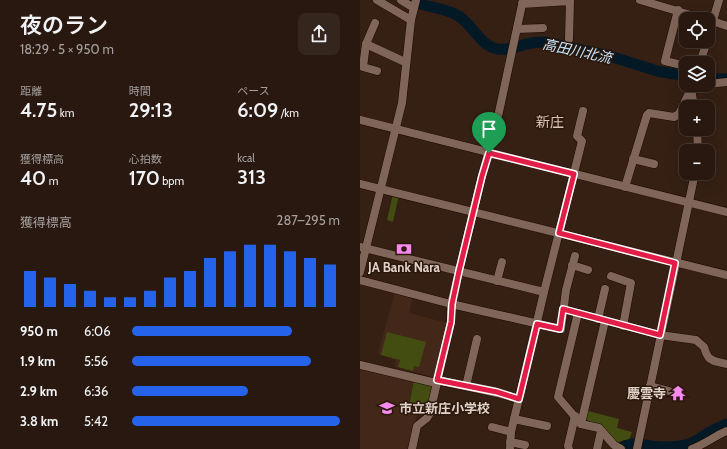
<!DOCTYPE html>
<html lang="ja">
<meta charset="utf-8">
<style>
body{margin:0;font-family:Cabin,"Noto Sans JP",sans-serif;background:#34251d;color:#f1f3f6;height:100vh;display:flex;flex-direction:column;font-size:15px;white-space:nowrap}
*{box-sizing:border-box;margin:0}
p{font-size:13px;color:#a5a09e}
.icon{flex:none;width:22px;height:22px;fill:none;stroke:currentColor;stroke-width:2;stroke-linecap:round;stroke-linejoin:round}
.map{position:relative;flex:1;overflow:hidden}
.panel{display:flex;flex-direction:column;background:#28180f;width:360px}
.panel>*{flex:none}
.controls{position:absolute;left:319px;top:12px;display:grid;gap:8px}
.controls a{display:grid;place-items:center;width:36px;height:36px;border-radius:8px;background:#28180f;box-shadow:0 4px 16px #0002,0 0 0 1px #44372f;font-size:20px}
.pin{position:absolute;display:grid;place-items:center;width:34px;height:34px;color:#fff;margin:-41px -17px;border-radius:50% 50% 50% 0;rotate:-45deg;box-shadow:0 0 4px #0007}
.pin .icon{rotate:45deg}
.round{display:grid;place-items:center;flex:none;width:42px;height:42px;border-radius:8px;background:#34251d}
.summary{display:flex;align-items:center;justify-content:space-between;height:68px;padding:0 20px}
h1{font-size:22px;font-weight:600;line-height:30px}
.figures{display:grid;grid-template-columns:repeat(3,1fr);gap:6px;height:68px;padding:4px 20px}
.figures div{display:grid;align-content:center}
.figures b{font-size:20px;font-weight:600}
.figures small{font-size:11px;font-weight:400}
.figures p{font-size:11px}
.chart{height:112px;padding:8px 20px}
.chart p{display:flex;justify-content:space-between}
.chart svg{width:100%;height:72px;margin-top:4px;stroke:#2563eb;stroke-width:6}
ul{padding:0 20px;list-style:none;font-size:13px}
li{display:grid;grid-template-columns:64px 48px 1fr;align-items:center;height:30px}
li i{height:10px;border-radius:5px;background:#2563eb}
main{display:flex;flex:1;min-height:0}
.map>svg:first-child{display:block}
.built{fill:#432719}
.green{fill:#434d11}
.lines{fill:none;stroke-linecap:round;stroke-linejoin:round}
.river{stroke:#041926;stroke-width:11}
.minor-casing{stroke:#1c0901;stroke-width:9}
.minor{stroke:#806658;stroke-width:8}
.route-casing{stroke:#fff;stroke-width:8}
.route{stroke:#e11d48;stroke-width:5}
.labels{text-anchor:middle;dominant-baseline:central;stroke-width:3;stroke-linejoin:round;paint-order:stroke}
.poi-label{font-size:13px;font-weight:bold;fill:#e1d2ca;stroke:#2b170b}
.water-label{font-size:14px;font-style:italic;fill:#c4e7ff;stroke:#2b170b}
.neighbourhood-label{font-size:14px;fill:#dec1b2;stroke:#2b170b}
</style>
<main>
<section class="panel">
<div class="summary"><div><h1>夜のラン</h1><p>18:29 · 5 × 950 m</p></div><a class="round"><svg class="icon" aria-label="share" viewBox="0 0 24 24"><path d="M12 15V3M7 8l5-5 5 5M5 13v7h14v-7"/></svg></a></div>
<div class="figures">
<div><p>距離</p><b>4.75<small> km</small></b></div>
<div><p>時間</p><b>29:13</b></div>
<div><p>ペース</p><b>6:09<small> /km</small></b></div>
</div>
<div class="figures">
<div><p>獲得標高</p><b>40<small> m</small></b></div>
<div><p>心拍数</p><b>170<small> bpm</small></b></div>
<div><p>kcal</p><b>313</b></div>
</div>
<div class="chart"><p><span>獲得標高</span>287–295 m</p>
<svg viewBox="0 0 160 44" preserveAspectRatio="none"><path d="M5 44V22M15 44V26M25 44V30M35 44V34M45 44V38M55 44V38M65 44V34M75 44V26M85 44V22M95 44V14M105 44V10M115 44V6M125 44V6M135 44V10M145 44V14M155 44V18"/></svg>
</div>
<ul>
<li><b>950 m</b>6:06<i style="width:77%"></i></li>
<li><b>1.9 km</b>5:56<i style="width:86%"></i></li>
<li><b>2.9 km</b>6:36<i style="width:56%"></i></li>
<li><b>3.8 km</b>5:42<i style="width:100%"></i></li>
</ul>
</section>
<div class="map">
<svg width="367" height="449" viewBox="0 0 367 449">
<rect width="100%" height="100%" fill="#362014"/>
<g class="built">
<path d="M35,291L53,295L49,313L87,323L75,375L73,377L35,367L36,360L18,354Z"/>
<path d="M0,368L54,380L48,407L58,410L49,449H0Z"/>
</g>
<g class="green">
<path d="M33,194L39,195L33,222L27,220Z"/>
<path d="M27,332L66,342L59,367L54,366L53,371L38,367L40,360L21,355Z"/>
<path d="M54,380L72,386L67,411L49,406Z"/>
<path d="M228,411L259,419L257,428L272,432L269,440H264L257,443L229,422L225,417Z"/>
</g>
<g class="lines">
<g class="river">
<path d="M50,0C65,8 86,7 100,17C113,26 120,45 137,49C148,51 157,46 167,44C174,42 179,42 186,42L250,56L297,71L326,76"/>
<path d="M348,79H367"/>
<path d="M260,449C273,439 287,447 301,447C310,447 321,447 329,444C336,442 341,437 348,433C354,429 361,427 367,424"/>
</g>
<g class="minor-casing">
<g id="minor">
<path d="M17,0L51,20"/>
<path d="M41,0L54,8"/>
<path d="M280,0L344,19"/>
<path d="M162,4L210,1L209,39"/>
<path d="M318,10L305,61L326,66"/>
<path d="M349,20L367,26"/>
<path d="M15,23L6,44L45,62"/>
<path d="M157,29L183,28"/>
<path d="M348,37L359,0"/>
<path d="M6,44L3,67L17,71"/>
<path d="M340,63L347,41"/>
<path d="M348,84L367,82"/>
<path d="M331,88L334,107"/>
<path d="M0,120L367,212"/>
<path d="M337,129L338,151"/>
<path d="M273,159L294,164"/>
<path d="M0,184L367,275"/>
<path d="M265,187L287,115L289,113L314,117L319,114L331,89"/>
<path d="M0,247L184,292"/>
<path d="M212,265L228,270"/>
<path d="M0,272L42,103L51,20L56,0"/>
<path d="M251,276L271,283L263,326"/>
<path d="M0,280L91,304L201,329L206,290L215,256"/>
<path d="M137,281L142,262"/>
<path d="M203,309L300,335L336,340L344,347L346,353L349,358L354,361L367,364"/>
<path d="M218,313L198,397L221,424L239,428L254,445L261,449"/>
<path d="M238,319L245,289"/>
<path d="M0,365L76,383"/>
<path d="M77,380L137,393L159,399"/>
<path d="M106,386L117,339"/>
<path d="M290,386L309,391"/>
<path d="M154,419L187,426"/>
<path d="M221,424L245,321"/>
<path d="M132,427L151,432"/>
<path d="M150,442L165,445"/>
<path d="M52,449L57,426L67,418L70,413L91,322V304L99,271L122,176L139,112L163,0"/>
<path d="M150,449L151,432L184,292L222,141L217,136L223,111"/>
<path d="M209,449L208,446L215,416"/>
<path d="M237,449L241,431"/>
<path d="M277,449L335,173"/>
<path d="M332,449C345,444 355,436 367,431"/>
</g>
</g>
<use href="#minor" class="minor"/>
</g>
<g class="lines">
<g class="route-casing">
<path id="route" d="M129,153L214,174L199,233L315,263L300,335L203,309L200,329L177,324L159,399L137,392L77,380L91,322L92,304L99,271L122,176Z"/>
</g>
<use href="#route" class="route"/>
</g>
<defs>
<g id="bank-bare" transform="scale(1.2)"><path d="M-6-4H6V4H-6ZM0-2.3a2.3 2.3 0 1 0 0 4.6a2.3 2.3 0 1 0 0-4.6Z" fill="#f689ee" stroke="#2b170b" stroke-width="2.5" paint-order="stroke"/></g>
<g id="temple-bare" transform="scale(1.2)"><path d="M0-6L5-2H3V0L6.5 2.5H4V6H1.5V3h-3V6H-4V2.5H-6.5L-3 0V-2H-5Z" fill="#f689ee" stroke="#2b170b" stroke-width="2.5" paint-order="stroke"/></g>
<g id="school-bare" transform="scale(1.2)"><path d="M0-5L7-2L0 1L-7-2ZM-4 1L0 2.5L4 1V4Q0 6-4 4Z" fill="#f689ee" stroke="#2b170b" stroke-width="2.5" paint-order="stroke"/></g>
</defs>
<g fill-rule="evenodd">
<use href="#bank-bare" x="44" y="249"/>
<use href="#temple-bare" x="318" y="393"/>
<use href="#school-bare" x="27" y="408"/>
</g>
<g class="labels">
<g class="poi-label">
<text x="44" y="267">JA Bank Nara</text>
<text x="306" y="393" text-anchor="end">慶雲寺</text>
<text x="39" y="408" text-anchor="start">市立新庄小学校</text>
</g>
<g class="water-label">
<text transform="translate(217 51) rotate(12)">高田川北流</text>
</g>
<g class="neighbourhood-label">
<text x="190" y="122">新庄</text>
</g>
</g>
</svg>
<div class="controls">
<a><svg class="icon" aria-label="locate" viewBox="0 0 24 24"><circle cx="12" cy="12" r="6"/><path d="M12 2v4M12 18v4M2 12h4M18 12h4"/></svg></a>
<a><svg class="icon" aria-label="layers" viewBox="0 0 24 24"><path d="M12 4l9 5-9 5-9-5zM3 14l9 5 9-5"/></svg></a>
<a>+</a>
<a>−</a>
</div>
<div class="pin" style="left:129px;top:153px;background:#1e9e55"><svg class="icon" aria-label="arrive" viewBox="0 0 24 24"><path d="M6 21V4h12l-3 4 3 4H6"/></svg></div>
</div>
</main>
